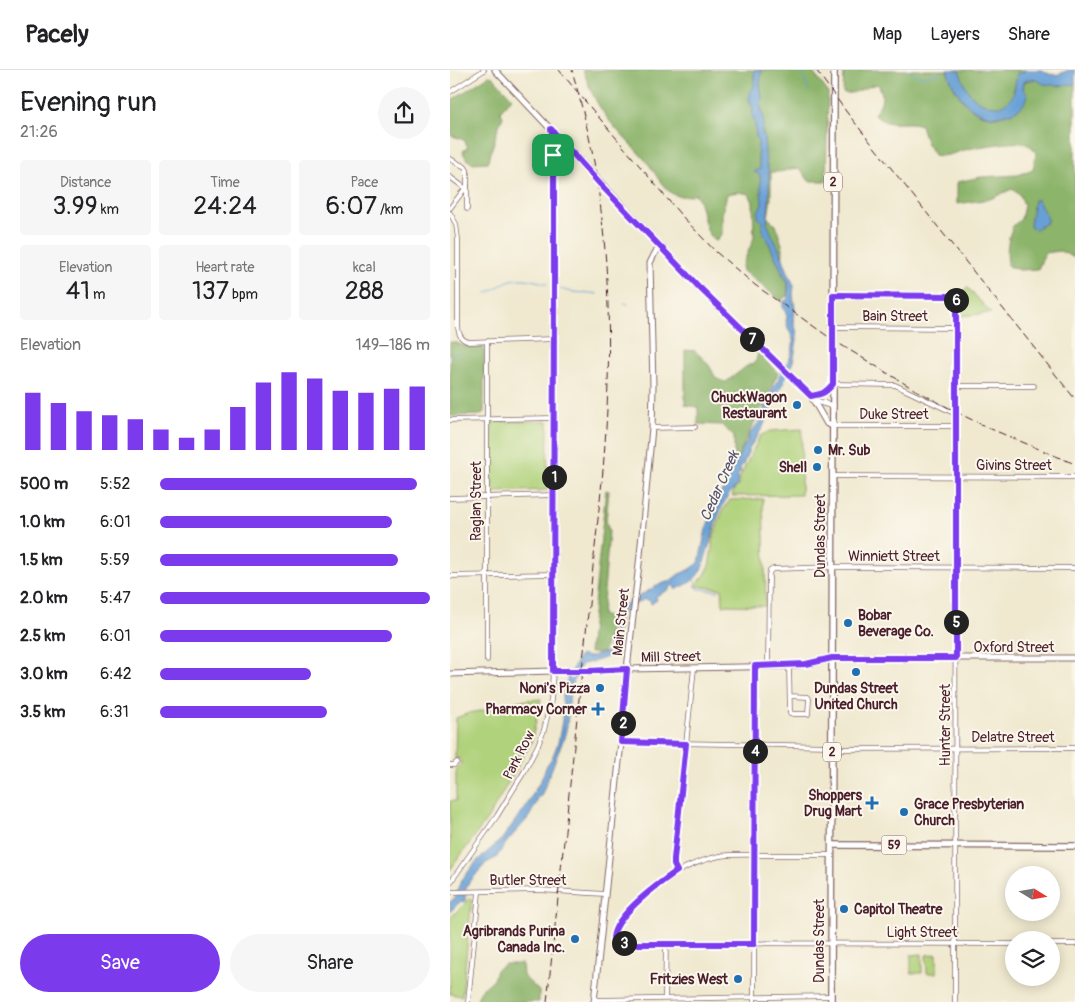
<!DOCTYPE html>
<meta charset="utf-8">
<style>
body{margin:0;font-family:Pangolin,sans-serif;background:#f6f6f6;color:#202124;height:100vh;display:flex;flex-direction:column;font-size:19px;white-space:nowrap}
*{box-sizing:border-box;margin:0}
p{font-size:16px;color:#757577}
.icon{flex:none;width:28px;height:28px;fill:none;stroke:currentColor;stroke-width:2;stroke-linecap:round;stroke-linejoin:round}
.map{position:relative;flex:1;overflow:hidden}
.sheet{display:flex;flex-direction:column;background:#fff;width:450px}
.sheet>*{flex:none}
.needle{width:32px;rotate:101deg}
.tools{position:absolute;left:555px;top:796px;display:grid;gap:10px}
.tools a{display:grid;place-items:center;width:55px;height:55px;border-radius:50%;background:#fff;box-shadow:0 2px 12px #0003;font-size:25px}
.pin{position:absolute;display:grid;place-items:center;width:42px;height:42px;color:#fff;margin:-21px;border-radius:10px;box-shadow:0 2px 8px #0006}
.km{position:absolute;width:25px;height:25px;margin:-12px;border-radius:50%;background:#222;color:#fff;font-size:14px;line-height:25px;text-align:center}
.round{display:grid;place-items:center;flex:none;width:52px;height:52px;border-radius:26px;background:#f6f6f6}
.summary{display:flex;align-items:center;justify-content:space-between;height:85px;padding:0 20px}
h1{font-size:28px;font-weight:600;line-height:38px}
.figures{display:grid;grid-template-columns:repeat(3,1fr);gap:8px;height:85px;padding:5px 20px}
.figures div{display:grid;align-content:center;border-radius:5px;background:#f6f6f6;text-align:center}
.figures b{font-size:25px;font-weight:600}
.figures small{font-size:14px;font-weight:400}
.figures p{font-size:14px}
.chart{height:140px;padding:10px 20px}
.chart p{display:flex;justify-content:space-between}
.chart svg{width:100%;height:90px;margin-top:5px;stroke:#7c3aed;stroke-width:6}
.primary-button{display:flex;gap:10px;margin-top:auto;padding:10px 20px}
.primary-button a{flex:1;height:58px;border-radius:30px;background:#7c3aed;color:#fff;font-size:20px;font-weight:600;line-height:58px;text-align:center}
.primary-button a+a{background:#f6f6f6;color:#202124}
ul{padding:0 20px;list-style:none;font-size:16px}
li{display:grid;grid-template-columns:80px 60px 1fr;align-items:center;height:38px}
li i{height:12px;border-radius:6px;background:#7c3aed}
header{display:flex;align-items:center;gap:30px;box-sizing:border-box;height:70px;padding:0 25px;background:#fff;border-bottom:1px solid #e0e0e0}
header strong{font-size:24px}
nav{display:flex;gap:28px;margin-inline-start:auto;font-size:18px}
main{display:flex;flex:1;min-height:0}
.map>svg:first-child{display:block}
.green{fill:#b0d27b;stroke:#7d7853}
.forest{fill:#8cb46b;stroke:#6b6a4b}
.water{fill:#68a0d6;stroke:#596080}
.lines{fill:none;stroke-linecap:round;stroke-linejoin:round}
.stream{stroke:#68a0d6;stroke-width:1}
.street-casing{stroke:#846665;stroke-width:5.5}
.secondary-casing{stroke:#846665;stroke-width:7}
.primary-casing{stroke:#846665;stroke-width:8}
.street{stroke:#fff;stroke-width:4}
.secondary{stroke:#fff;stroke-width:5}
.primary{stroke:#fff;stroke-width:5.5}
.rail{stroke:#4a1f2b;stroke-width:1;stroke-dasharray:8 4;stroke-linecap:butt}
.route-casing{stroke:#fff;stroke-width:10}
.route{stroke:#7c3aed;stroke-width:6}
.poi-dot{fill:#1f6fb2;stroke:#fbf7ec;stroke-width:2}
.labels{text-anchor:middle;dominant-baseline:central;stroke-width:4;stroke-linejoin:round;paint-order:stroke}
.shield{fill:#fbf7ec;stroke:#7f6065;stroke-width:1}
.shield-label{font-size:12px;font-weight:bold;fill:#4a1f2b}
.street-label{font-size:14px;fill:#4a1f2b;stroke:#fbf7ec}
.poi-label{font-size:14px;font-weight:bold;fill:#4a1f2b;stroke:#fbf7ec;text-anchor:end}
.water-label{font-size:15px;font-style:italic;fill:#56536f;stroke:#fbf7ec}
</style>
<header>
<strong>Pacely</strong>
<nav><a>Map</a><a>Layers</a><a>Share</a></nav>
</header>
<main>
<section class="sheet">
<div class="summary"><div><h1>Evening run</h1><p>21:26</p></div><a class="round"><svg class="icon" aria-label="share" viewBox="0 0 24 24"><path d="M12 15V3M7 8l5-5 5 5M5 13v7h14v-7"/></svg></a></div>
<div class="figures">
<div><p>Distance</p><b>3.99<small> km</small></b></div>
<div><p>Time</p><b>24:24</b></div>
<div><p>Pace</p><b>6:07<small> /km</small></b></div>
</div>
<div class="figures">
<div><p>Elevation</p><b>41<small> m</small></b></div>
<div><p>Heart rate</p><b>137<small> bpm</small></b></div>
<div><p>kcal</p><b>288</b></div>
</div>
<div class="chart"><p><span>Elevation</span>149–186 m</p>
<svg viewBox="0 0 160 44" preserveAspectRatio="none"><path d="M5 44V16M15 44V21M25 44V25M35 44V27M45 44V29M55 44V34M65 44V38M75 44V34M85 44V23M95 44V11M105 44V6M115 44V9M125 44V15M135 44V16M145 44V14M155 44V13"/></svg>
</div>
<ul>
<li><b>500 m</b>5:52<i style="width:95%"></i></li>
<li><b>1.0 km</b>6:01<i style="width:86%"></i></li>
<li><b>1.5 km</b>5:59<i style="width:88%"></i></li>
<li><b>2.0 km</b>5:47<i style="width:100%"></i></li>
<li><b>2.5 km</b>6:01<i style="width:86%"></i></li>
<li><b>3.0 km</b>6:42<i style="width:56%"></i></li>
<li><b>3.5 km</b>6:31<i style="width:62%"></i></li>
</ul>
<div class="primary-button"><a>Save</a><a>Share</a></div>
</section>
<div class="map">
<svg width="625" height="932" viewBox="0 0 625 932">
<rect width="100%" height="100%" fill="#fbf7ec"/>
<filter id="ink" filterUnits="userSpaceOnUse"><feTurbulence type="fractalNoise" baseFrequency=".02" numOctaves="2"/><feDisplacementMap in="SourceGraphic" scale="10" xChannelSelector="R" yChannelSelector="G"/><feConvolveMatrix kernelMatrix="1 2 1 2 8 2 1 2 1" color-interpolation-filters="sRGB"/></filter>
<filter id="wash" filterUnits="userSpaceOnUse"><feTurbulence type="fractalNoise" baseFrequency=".0096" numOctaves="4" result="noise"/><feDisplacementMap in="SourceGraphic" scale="20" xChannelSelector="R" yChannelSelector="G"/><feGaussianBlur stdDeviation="1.12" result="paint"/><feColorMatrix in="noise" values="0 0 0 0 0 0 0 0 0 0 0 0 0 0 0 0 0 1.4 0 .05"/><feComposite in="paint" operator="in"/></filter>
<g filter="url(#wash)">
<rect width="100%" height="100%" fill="#f0e9d0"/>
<g class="green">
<path d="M517,217L541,243L510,246L509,226Z"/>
<path d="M98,351L97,420L42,422V353L45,352Z"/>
<path d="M352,359L351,425L282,426L284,420L289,415V409L310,366L320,361Z"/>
<path d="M313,429L316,536L273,535L272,519L245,516L255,505L259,497L264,465L273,440L280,430Z"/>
<path d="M91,629L81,673L38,748L0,800V731H6V698L10,695L11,692L9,688H5L6,648L19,643L52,637L67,631Z"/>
<path d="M20,827L22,829L12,926L0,924V848L16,832Z"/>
<path d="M472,884V903H461V885Z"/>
<path d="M487,884V903H477L476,885Z"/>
</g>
<g class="forest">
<path d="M133,0H361L378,22L376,111H359C350,98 349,96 334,101C330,102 325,102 321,102V128L318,148L326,155L333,178L332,204L338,212L337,226L332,229V231L293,201L292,196L304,168L303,132L299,124L288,122L277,124L272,145V164L267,171C250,163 256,135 245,124C238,126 231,128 223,124C211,117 205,101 196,91C181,74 163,58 151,39C143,27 138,13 133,0Z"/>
<path d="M394,0H497C502,16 512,35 528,43C533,46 541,46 548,47L573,19L574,12C586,5 610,15 625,14V188L610,181L595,183L588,199L569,200L558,196L557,181L559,167L563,156L571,149L574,135L570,125L562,119L540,129L507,134V112L531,107L568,105L583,100C584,94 587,86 585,81C582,76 577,74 572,73C563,71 528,77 518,79C506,82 496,88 484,85L476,72L471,55C453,49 440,60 424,44C432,33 435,27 428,14C415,16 406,25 393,23Z"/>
<path d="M509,0H574L564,18L563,27C560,29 557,33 554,35C543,40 528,33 521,25C514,18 512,9 509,0Z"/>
<path d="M39,6L43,7L62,28L50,41L53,47L48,58L38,92L21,93L14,85L13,81L18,77L14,70L0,65V31Z"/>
<path d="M0,272C7,272 10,275 17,277C22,278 28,277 34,277V342L31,345L0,346Z"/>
<path d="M235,280L245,281C249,285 254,289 257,293C265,302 262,310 276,312L297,296L304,293L306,291L308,283L328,303L282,399L284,382V367L272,355L248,354V337L235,335Z"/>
<path d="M156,420L159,421L156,451L159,461L152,545L163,549L158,568L153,583H139Z"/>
<path d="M55,894H72L73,906L89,921V932H29L27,929L31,920L43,910L46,900Z"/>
</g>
<g class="water">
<path d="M304,0H312L310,13L312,27L311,37L314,50L312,61L314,67L316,93L319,101V134L317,153L323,167L331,183L336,197L344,216L343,224L345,239L344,253L347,263V270L344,288L341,297L332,316L327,324L313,357L300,377L293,395L290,397L291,402L288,404L287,416C273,427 266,451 262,468C261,473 258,477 257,482C254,492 253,499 246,507C241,513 233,516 227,519H225L224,516L222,515L220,519L206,526L207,530L201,534L200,531L195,529L175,539L169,548C169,557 166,579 158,586C153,590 139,593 132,594L125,607L120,621L117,656L114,668L91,726L87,729V732L79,747L56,773L46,788L36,793L18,814L16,818L15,831L9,833L0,842V832L7,826L8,818L11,811L26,792L52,769L70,744L75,739L85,720L91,710L97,695L102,688L108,673L112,651L113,635L112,630L114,621L118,607L130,585L138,587L157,582C160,576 159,570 159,565L163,561L164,548L169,538L208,515L220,511L229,504L239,500L249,493L256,459L269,425L273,420L291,381L298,370L299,365L313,347L314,336L318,327L325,314L328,310L330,304L340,288L343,277V269L338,258L336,251L337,246L333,237V232L338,229V212L333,204L316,167C311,162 312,159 313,152C305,148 307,141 312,135L310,106L309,104L304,102L305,100H310C308,89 307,82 308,71L306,69L305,54L302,44L303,38L299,29L301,20L304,17Z"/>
<path d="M497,0H509C516,19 522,34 545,36C551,37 557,33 561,28C565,24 565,9 568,2L573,3L574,0H592L599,4L606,5L619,0H625V14L608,16L594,14L584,9L577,10L574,12L573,19L578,25C575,35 570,40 560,43C527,55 506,28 497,0Z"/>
<path d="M584,130H588L597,148V152L586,159L581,158L580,155Z"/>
</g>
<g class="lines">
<g class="stream">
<path d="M349,0L353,6L359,21"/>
<path d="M458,0C467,10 479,6 490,2"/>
<path d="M110,218C121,225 136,221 147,224"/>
<path d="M37,223C44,220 49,216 56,212C68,206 84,210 97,214"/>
<path d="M174,233L178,234"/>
<path d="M0,287L10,282"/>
<path d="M244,509L248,519L269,521"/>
</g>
</g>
</g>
<g filter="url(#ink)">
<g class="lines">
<g class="street-casing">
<g id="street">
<path d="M0,22L34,0"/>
<path d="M0,89L15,97L17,100V139"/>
<path d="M104,96L107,90L119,79"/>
<path d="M0,107L15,118"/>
<path d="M0,138L17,116"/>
<path d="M0,143L6,154L8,169V257C9,265 11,270 19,272L104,269"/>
<path d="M383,225H501L506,227V229L505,932"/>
<path d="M383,257L506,258"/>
<path d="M383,314L445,315L506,344"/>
<path d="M506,316H584"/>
<path d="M0,350L104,348"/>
<path d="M383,356H506"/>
<path d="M202,358L245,357"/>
<path d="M383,406L625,407"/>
<path d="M0,428L104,425"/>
<path d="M0,506L104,504"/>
<path d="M37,590V271"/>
<path d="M318,596L319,505L320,501L323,499L383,497L625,498"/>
<path d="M339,596L340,643L344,644H358L359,629L358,627L340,626"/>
<path d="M171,672L382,676"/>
<path d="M382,679L625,678"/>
<path d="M0,695H4L7,692"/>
<path d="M382,785C359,785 335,785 312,785C298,785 284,784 270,786C236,793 208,811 184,835C176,844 162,858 163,870L164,872L169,873L564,874"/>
<path d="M227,801L224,795V789L244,598"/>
<path d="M0,813L47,746L74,702L88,675L94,660L101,630L103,601L104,537V72L102,62"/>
<path d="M0,822L89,820L155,824"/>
<path d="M601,874H625"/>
<path d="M215,928L216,873"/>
<path d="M144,930L381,926"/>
<path d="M18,932L29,822"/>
<path d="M304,932L305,597"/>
</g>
</g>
<g class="secondary-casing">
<g id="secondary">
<path d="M45,0L249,217L361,326L369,332L383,336"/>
<path d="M361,326C371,324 376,323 383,314"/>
<path d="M362,328L377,354L383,356"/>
<path d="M0,604L103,601H139L177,599L342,596L363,593L382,588H625"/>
<path d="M144,932L171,672L177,599L190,485L202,358L203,316L200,193L205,183L210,177"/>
</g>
</g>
<g class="primary-casing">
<g id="primary">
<path d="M382,775L625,776"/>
<path d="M381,932L384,0"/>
</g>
</g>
<use href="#street" class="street"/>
<use href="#secondary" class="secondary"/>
<use href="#primary" class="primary"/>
<g class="rail">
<path d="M109,0L230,144L266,182L305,215L383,270L462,318L508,343L541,359L625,394"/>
<path d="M366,0L398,44L625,329"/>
<path d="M97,932L152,411C161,312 162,210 147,111C142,74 132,37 122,0"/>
</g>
</g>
</g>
<g class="lines" filter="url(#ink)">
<g class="route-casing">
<path id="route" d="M101,59L150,114L249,217L361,326C373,324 375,323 383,314V225L501,226L506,227V588H382L356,594L305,596L304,874H169L164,872L163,870C162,847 208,814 227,801L224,795V789L236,674L171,672L177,599L139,601H103L104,211V72Z"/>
</g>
<use href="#route" class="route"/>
</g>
<g class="poi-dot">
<circle cx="347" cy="335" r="5"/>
<circle cx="368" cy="380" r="5"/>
<circle cx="367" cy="397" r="5"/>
<circle cx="398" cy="553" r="5"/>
<circle cx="406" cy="602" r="5"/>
<circle cx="150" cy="618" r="5"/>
<path d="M145.5 631.5h5v5h5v5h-5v5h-5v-5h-5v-5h5z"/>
<path d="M419.5 725.5h5v5h5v5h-5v5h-5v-5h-5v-5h5z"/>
<circle cx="454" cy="742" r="5"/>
<circle cx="394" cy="839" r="5"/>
<circle cx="125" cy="869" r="5"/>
<circle cx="288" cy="909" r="5"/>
</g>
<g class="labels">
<g class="shield">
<rect x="374" y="102.5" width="18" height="19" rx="4"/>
<rect x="373" y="672.5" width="18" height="19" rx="4"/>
<rect x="431.5" y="765.5" width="25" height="19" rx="4"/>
</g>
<g class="shield-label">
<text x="383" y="112">2</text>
<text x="382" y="682">2</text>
<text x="444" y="775">59</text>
</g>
<g class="street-label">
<text x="445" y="246">Bain Street</text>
<text x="444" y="344">Duke Street</text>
<text x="564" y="395">Givins Street</text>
<text transform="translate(26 431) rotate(-90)">Raglan Street</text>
<text transform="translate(370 466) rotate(-90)">Dundas Street</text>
<text x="444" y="486">Winniett Street</text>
<text transform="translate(171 552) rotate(-84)">Main Street</text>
<text x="564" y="577">Oxford Street</text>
<text transform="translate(221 587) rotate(-1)">Mill Street</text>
<text transform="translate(495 655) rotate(-90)">Hunter Street</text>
<text x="563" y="667">Delatre Street</text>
<text transform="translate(69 685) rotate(-63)">Park Row</text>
<text x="78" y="810">Butler Street</text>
<text x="472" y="862">Light Street</text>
<text transform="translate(369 871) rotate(-90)">Dundas Street</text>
</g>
<g class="poi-label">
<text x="337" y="327">ChuckWagon<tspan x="337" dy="16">Restaurant</tspan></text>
<text x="378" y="380" text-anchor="start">Mr. Sub</text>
<text x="357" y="397">Shell</text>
<text x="408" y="545" text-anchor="start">Bobar<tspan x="408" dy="16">Beverage Co.</tspan></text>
<text x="140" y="618">Noni's Pizza</text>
<text x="406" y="618" text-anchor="middle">Dundas Street<tspan x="406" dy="16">United Church</tspan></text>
<text x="137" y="639">Pharmacy Corner</text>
<text x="412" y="725">Shoppers<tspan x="412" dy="16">Drug Mart</tspan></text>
<text x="464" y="734" text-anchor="start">Grace Presbyterian<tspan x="464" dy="16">Church</tspan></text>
<text x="404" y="839" text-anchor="start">Capitol Theatre</text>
<text x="115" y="861">Agribrands Purina<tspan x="115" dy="16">Canada Inc.</tspan></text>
<text x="278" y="909">Fritzies West</text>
</g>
<g class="water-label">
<text transform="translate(270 416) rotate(-66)">Cedar Creek</text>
</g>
</g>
</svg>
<div class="tools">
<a><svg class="needle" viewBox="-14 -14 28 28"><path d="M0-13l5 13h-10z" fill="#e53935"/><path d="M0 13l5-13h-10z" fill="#757577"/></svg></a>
<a><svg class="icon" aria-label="layers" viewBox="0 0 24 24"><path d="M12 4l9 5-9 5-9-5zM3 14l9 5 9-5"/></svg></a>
</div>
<div class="pin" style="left:103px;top:85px;background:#1e9e55"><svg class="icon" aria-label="arrive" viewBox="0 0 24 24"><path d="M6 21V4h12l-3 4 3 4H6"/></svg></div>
<b class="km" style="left:104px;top:407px">1</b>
<b class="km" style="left:173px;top:653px">2</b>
<b class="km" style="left:174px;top:873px">3</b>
<b class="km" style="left:305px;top:681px">4</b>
<b class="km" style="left:506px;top:552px">5</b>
<b class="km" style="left:506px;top:230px">6</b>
<b class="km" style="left:302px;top:269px">7</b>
</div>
</main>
